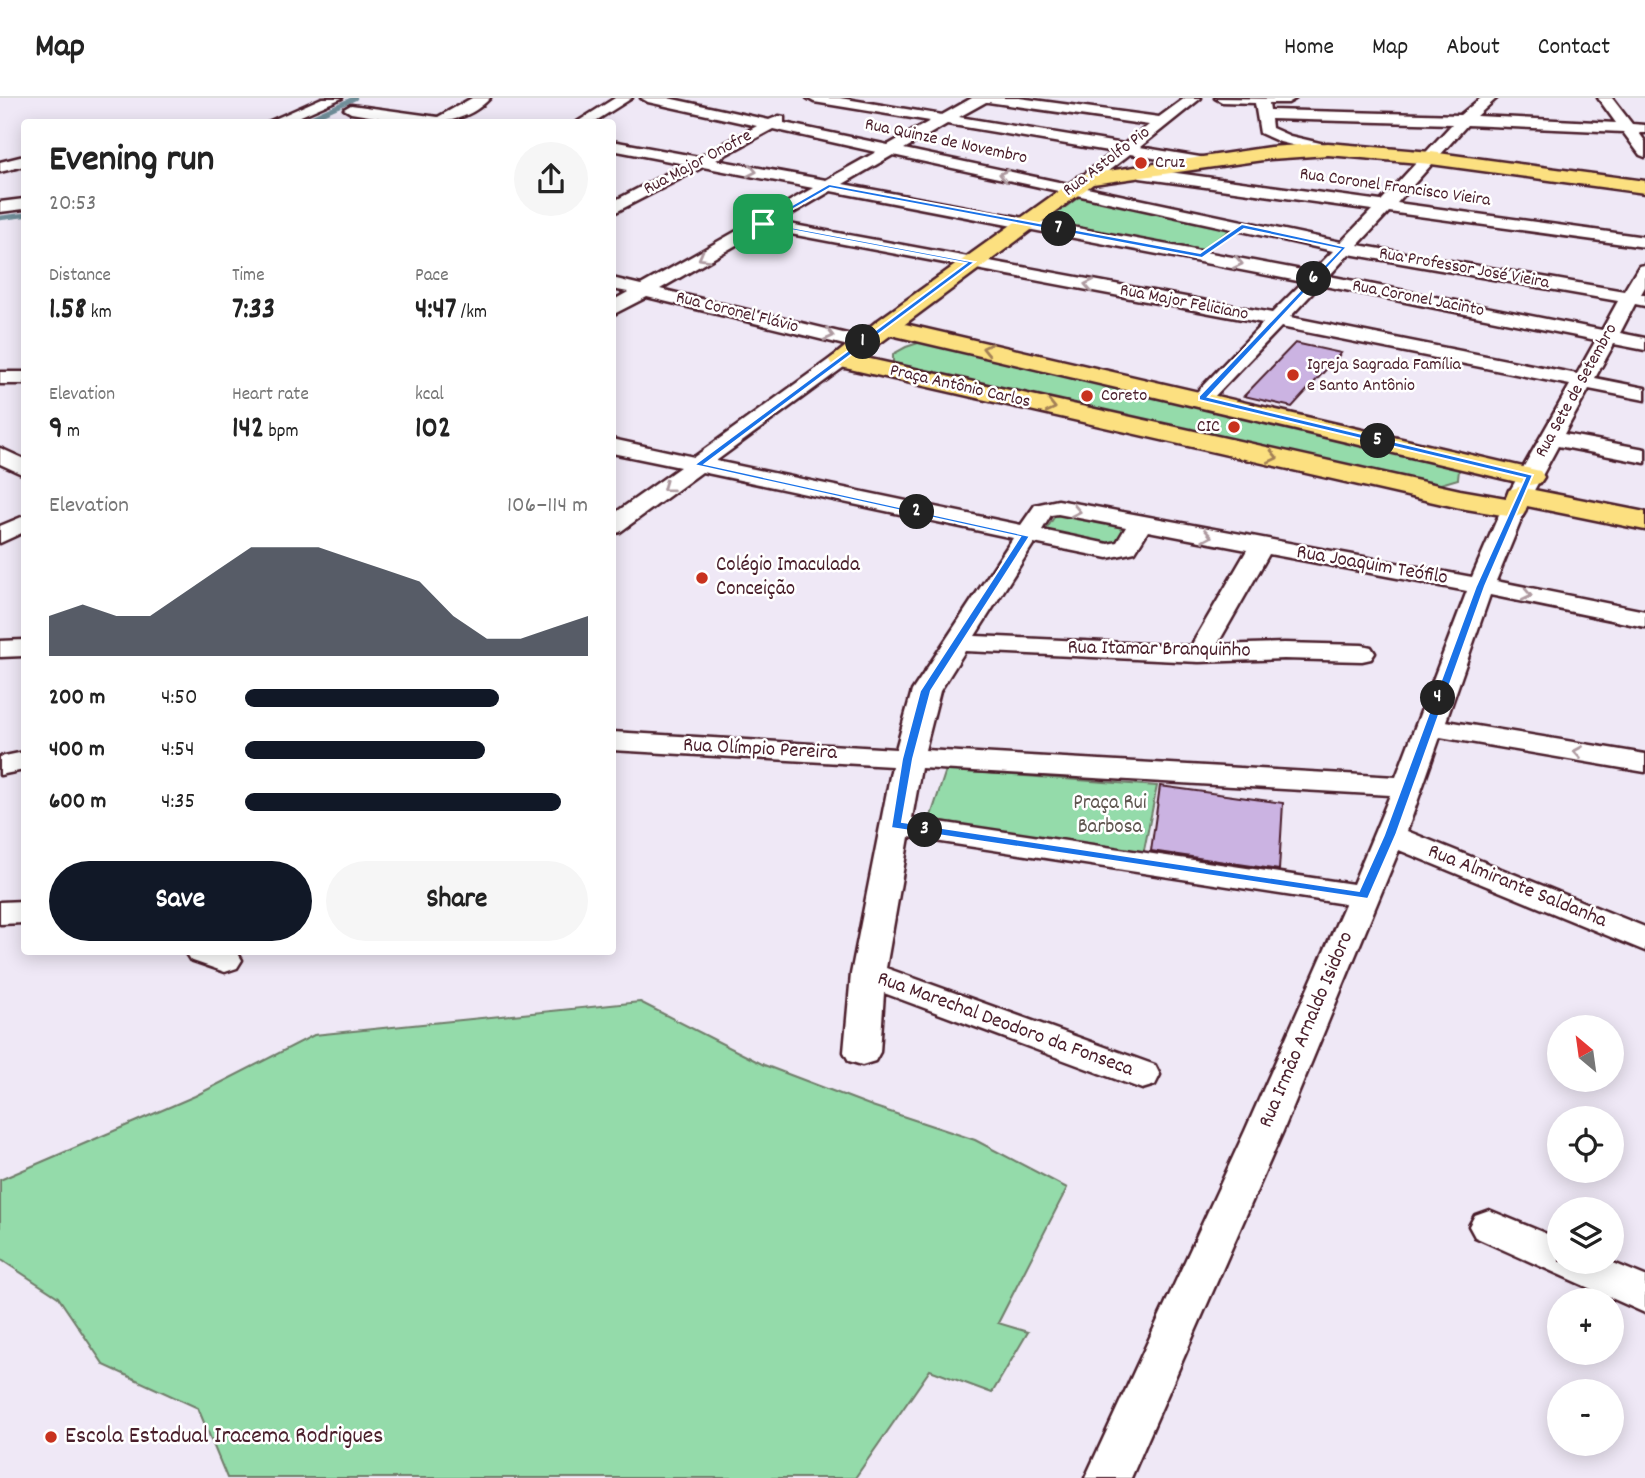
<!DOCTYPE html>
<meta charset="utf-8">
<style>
body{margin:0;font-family:Dekko,sans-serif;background:#f6f6f6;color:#222;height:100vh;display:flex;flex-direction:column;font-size:26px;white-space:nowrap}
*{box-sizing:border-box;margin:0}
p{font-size:23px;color:#767676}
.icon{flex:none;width:38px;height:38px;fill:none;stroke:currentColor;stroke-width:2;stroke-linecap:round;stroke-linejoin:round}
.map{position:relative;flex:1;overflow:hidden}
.drawer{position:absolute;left:21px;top:21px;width:595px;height:836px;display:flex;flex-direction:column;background:#fff;border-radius:7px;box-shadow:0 4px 18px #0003}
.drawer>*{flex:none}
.needle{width:46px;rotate:331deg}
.controls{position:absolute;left:1547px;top:917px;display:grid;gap:14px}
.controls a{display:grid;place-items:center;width:77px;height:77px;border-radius:50%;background:#fff;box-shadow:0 4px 18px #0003;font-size:35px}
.pin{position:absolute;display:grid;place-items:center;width:60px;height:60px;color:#fff;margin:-30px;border-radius:14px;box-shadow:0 4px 10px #0006}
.km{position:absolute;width:35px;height:35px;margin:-18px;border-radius:50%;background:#222;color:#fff;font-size:19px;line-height:35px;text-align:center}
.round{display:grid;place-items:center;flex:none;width:74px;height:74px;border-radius:37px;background:#f6f6f6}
.summary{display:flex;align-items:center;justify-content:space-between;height:119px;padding:0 28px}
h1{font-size:38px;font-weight:700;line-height:52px}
.metrics{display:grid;grid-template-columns:repeat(3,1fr);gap:10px;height:119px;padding:7px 28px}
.metrics div{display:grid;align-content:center}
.metrics b{font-size:30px;font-weight:700}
.metrics small{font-size:19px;font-weight:400}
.metrics p{font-size:19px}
.chart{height:196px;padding:14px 28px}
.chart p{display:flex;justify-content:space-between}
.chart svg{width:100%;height:126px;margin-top:7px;fill:#111827;opacity:.7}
.primary-button{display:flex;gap:14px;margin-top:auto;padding:14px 28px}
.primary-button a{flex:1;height:80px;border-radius:42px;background:#111827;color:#fff;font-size:28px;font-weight:700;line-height:80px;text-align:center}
.primary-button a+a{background:#f6f6f6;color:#222}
ul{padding:0 28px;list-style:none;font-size:23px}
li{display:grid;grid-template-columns:112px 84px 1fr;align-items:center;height:52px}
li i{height:18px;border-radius:9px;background:#111827}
header{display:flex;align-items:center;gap:42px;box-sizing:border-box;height:98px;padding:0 35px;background:#fff;border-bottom:2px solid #e0e0e0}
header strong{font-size:33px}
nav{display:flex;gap:38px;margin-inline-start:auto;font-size:24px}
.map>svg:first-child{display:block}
.green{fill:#94dbaa;stroke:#6f7d6a;stroke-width:2}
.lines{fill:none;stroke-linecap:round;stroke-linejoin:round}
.stream{stroke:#6f8e99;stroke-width:4.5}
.building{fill:#cbb3e2;stroke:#4a1f2b;stroke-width:2}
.minor-casing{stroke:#4a1f2b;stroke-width:5}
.major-casing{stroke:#4a1f2b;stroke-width:5}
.minor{fill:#fff;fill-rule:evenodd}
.major{fill:#fce080;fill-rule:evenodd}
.oneway{stroke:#ae9aa0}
.oneway2{stroke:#a38056}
.route{fill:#1a73e8;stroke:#fff;stroke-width:2;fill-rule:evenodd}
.poi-dot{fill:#c8321e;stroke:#fff;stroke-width:2.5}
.labels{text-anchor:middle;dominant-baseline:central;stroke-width:5;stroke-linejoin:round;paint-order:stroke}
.far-street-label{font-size:18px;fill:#4a1f2b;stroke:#fff}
.far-poi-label{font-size:18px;fill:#4a1f2b;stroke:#fff;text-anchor:start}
.poi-label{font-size:21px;fill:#4a1f2b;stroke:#fff;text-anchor:start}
.street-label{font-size:21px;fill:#4a1f2b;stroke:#fff}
.park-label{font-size:21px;fill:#605751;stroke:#fff}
.near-poi-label{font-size:24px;fill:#4a1f2b;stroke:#fff;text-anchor:start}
</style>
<header>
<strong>Map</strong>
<nav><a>Home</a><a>Map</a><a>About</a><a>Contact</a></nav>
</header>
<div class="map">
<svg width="1645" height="1380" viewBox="0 0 1645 1380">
<rect width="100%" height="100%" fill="#efe8f6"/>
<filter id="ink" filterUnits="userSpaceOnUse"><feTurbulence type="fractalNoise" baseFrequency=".0143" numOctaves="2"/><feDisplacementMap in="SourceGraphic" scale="14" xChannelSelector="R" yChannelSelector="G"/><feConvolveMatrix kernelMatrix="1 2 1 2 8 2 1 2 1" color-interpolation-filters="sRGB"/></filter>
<g filter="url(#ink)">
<g class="green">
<path d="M1083,96L1234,129L1203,152L1045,124Z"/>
<path d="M927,242L1442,362L1459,372L1458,381L1434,388L893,265V256L906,249Z"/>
<path d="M1067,414L1132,428L1120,445L1107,449L1043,436L1055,418Z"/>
<path d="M946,672L1157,688L1143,757L930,721Z"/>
<path d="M640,904L764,967L872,1008L975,1042L1067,1090L998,1225L1028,1234L992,1295L930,1272L855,1380H227L198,1310L104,1267L58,1199L0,1161V1082L195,998L314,937Z"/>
</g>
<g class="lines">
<g class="stream">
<path d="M302,24L355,0"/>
<path d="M0,120L24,117"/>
</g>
</g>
<g class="building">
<path d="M1295,245L1341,255L1292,309L1244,298Z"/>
<path d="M1160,688L1283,705L1279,772L1151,753Z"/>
</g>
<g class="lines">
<g class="minor-casing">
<g id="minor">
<path d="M322,0H342L287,24H268Z"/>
<path d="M472,0H490C454,39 397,22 351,15L344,11L351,7L438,19Z"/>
<path d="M615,0H632L594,24H577Z"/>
<path d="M641,0H668L769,22L779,18L784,19V25L888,47L930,23L814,4L807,0H840L942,17L972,0H1019L1159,19L1185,0H1201L1140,49L1212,61L1214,64L1212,67L1206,69L1130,56L1094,84H1082L1080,81L1082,78L1114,54L947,26L904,51L1341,144L1372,112L1140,80L1132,75L1140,70L1381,103L1452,26L1271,21L1272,30L1290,38L1333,48L1336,51L1328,56L1280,44L1260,35L1255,5L1222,4L1215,0L1295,1L1288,5H1269L1270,12L1460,17L1481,0H1497L1477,18L1616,25L1598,0H1612L1632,26L1645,27V35H1639L1645,43V59L1640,57L1623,34L1467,27L1397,105L1645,139V149L1389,114L1358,147L1624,193L1639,168L1645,167V189L1641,196H1645V208L1635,206L1620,235L1645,240V252L1614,246L1595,280L1645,290V302L1589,291L1564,336L1645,351V365L1558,348L1531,398L1496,483L1645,513V529L1490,497L1446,623L1645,656V674L1440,639L1407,733L1645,829V853L1399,752L1283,1033L1131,1380H1085L1245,1033L1345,806L909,739L886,870L1155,967L1160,977L1155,987L1142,991L884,895L880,954L875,963L862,967L849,963L844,954L851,876L892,668L612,652V634L896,651L912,593L1013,440L702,374L620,434L612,436V417L680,369L612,355V341L694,359L834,258H848L851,262L848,266L716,363L1021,427L1035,407L1058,402L1472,479L1507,398L1570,287L1281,229L1209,304H1195L1192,300L1195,296L1263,225L764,131L660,191L868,241L871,245L868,249L861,251L647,199L612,217V203L628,194L612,191V180L641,187L813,90L703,69L612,116V104L685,66L612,52V43L699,59L757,28L648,4ZM986,4H988L1149,27L1124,46L959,19ZM773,31L876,54L826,82L716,62ZM893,57L1333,153L1312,174L843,86ZM831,93L1303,184L1272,215L778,124ZM1349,156L1618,203L1602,232L1329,178ZM1320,187L1596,242L1577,276L1290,219ZM1058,416L1126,429L1117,444L1108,446L1042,432L1051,417ZM1148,433L1247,452L1191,548L975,538L1034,445L1108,460L1135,454ZM1269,456L1467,493L1396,679L925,652L940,593L965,553L1199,564L1284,561L1362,563L1371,561L1375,555L1371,549L1362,547L1284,545L1217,547ZM921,670L1390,697L1353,786L912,720Z"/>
<path d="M24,58V68L0,74V64Z"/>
<path d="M24,101V111L0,114V104Z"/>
<rect x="0" y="274" width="24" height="12"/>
<path d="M0,350L24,361V377L0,366Z"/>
<path d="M24,418V434L0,445V428Z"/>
<path d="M24,542V558L0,559V543Z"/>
<path d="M24,654V672L0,677V659Z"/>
<path d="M24,803V825L0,826V804Z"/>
<path d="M185,854H237L242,862L237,870L225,874L190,862Z"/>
<path d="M1489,1112L1559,1141V1164H1611L1645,1178V1215L1475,1139L1469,1128L1475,1117Z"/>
</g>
</g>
<g class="major-casing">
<path id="major" d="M1328,45L1431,54L1645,83V95L1431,66L1328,57L1270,61L1093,86L905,226L1540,373L1544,379L1540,385L1530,387L891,237L861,259L1460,392L1506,400L1509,392L1519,389L1645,414V432L1527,408L1524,416L1514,419L1460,410L841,269L832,267L829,262L877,223L1081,77L1270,49Z"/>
</g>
<use href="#minor" class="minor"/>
<use href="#major" class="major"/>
</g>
<defs><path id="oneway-chevron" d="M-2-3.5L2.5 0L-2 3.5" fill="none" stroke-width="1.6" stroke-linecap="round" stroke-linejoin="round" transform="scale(1.75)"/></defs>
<g class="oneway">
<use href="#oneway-chevron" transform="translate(752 73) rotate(11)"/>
<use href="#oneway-chevron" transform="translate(1004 77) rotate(-168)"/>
<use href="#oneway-chevron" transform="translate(703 159) rotate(151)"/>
<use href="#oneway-chevron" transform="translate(1238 165) rotate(12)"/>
<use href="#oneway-chevron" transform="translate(1089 187) rotate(-169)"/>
<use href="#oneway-chevron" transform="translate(829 237) rotate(14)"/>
<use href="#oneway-chevron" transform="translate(667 389) rotate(144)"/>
<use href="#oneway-chevron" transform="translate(1076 413) rotate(11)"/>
<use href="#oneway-chevron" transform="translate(1207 438) rotate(10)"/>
<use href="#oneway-chevron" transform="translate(1527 497) rotate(12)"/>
<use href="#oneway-chevron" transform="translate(1578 654) rotate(-170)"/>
</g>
<g class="oneway2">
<use href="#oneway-chevron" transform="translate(987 251) rotate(-167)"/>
<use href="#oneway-chevron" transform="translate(1051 309) rotate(13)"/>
<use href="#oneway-chevron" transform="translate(1273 359) rotate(13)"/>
</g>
</g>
<path class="route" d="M829,86L1200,155L1242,126L1347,149L1208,299L1533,377L1485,488L1396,737L1368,801L891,730L902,661L920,593L1020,439L694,367L966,165L759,126ZM830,90L1202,160L1244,131L1340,151L1199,298V302L1525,380L1476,488L1384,737L1359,793L902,724L913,661L931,593L1030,438L705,366L975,164L769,125Z"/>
<g class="poi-dot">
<circle cx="1141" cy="65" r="7"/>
<circle cx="1293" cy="277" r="7"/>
<circle cx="1087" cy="298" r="7"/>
<circle cx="1234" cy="329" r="7"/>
<circle cx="702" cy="480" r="7"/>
<circle cx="51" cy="1339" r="7"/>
</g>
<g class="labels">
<g class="far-street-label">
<text transform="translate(946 44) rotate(12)">Rua Quinze de Novembro</text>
<text transform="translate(1107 64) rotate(-37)">Rua Astolfo Pio</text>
<text transform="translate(698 65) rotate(-28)">Rua Major Onofre</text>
<text transform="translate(1395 90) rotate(8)">Rua Coronel Francisco Vieira</text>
<text transform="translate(1464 171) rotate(10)">Rua Professor José Vieira</text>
<text transform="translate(1418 201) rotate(11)">Rua Coronel Jacinto</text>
<text transform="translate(1184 205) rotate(11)">Rua Major Feliciano</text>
<text transform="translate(737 215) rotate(14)">Rua Coronel Flávio</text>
<text transform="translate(960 289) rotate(13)">Praça Antônio Carlos</text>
<text transform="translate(1577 293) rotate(-61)">Rua Sete de Setembro</text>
</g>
<g class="far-poi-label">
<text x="1155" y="65">Cruz</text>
<text x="1307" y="267">Igreja Sagrada Família<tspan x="1307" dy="21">e Santo Antônio</tspan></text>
<text x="1101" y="298">Coreto</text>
<text x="1220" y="329" text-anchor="end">CIC</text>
</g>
<g class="poi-label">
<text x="716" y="468">Colégio Imaculada<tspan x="716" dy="24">Conceição</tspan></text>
</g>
<g class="street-label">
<text transform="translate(1372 468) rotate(10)">Rua Joaquim Teófilo</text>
<text transform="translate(1159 552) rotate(1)">Rua Itamar Branquinho</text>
<text transform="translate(760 652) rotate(3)">Rua Olímpio Pereira</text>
<text transform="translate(1517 789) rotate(22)">Rua Almirante Saldanha</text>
<text transform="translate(1005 927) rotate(20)">Rua Marechal Deodoro da Fonseca</text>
<text transform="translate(1307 932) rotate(-67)">Rua Irmão Arnaldo Isidoro</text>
</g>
<g class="park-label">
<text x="1110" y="706">Praça Rui<tspan x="1110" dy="24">Barbosa</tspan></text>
</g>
<g class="near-poi-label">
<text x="65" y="1339">Escola Estadual Iracema Rodrigues</text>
</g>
</g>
</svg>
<div class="controls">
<a><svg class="needle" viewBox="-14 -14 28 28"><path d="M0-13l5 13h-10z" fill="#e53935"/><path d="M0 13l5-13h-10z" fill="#767676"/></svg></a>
<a><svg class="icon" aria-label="locate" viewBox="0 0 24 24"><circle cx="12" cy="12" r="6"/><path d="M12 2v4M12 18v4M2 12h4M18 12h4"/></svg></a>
<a><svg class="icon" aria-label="layers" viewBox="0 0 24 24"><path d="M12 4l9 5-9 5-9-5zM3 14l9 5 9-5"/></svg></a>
<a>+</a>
<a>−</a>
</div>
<div class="pin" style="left:763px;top:126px;background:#1e9e55"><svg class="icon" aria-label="arrive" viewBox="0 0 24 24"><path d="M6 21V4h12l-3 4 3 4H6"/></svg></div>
<b class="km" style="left:863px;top:244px">1</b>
<b class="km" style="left:917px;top:414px">2</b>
<b class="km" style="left:925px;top:732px">3</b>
<b class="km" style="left:1438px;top:600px">4</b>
<b class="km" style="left:1378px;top:343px">5</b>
<b class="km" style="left:1314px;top:181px">6</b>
<b class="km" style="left:1059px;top:131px">7</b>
<section class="drawer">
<div class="summary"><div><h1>Evening run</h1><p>20:53</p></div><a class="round"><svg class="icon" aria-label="share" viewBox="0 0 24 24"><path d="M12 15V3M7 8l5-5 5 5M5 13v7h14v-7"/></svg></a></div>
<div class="metrics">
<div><p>Distance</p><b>1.58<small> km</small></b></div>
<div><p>Time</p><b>7:33</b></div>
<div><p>Pace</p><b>4:47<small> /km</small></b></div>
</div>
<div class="metrics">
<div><p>Elevation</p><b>9<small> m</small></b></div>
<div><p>Heart rate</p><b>142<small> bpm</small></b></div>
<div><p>kcal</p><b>102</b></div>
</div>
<div class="chart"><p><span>Elevation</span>106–114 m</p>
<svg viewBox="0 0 160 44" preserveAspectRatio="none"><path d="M0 44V30L10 26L20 30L30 30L40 22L50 14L60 6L70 6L80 6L90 10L100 14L110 18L120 30L130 38L140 38L150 34L160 30V44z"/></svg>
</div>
<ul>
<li><b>200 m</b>4:50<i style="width:74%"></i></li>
<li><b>400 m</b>4:54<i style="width:70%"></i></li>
<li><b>600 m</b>4:35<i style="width:92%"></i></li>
</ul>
<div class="primary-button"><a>Save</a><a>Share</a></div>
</section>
</div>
